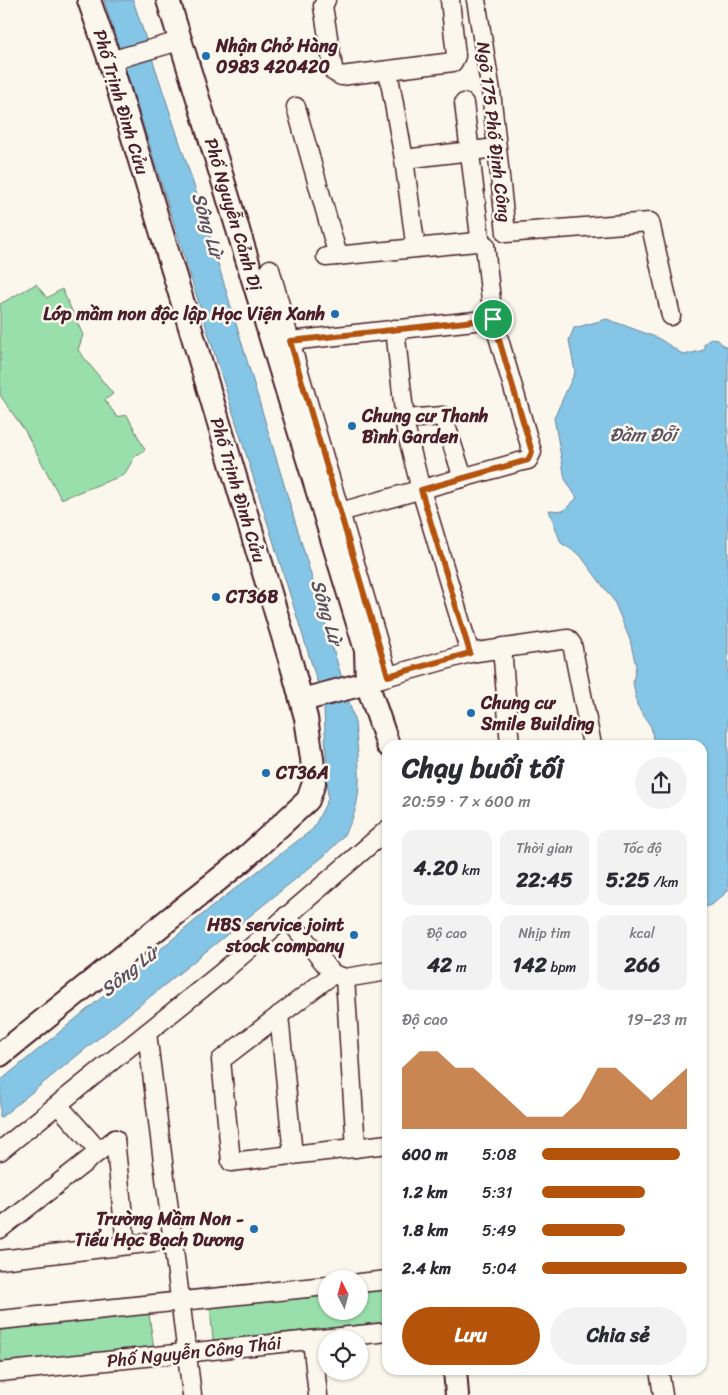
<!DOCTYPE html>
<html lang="vi">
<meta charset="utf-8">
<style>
body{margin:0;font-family:Sriracha,sans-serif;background:#f2f2f3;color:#2b2b33;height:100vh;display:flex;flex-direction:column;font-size:19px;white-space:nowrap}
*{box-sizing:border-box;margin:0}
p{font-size:16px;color:#7c7c81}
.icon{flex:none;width:28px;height:28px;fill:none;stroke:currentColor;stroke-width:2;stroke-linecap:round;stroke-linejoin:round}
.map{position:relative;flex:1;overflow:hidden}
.drawer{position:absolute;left:382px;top:740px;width:325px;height:635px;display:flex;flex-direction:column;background:#fff;border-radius:15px;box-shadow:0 1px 4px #0004}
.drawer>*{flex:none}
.needle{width:32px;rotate:354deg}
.fabs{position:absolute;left:318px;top:1270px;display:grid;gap:10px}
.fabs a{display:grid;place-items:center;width:50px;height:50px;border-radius:50%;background:#fff;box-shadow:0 1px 4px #0004;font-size:25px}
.pin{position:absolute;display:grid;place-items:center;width:42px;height:42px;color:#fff;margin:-21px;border:2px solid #fff;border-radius:50%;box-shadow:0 1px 5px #0007}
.round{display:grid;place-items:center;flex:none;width:52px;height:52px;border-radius:26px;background:#f2f2f3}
.summary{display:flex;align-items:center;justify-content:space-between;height:85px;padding:0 20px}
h1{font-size:28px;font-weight:700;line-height:38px}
.stats{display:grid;grid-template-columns:repeat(3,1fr);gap:8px;height:85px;padding:5px 20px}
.stats div{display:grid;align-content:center;border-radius:12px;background:#f2f2f3;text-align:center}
.stats b{font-size:21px;font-weight:700}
.stats small{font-size:14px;font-weight:400}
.stats p{font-size:14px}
.chart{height:140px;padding:10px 20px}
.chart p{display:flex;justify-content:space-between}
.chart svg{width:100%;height:90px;margin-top:5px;fill:#b45309;opacity:.7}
.primary-button{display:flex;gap:10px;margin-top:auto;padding:10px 20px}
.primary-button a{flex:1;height:58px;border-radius:30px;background:#b45309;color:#fff;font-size:20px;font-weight:700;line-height:58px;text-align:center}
.primary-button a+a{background:#f2f2f3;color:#2b2b33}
ul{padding:0 20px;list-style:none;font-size:16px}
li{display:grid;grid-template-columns:80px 60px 1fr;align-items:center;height:38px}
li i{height:12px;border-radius:6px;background:#b45309}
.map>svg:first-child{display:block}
.green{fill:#98dfac;stroke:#717f6c}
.water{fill:#85c5e5;stroke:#6d839b}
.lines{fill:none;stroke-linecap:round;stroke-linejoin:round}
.minor-casing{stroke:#4a1f2b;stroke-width:21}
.major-casing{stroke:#4a1f2b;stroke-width:26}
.minor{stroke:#fbf7ec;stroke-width:18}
.major{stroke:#fbf7ec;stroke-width:22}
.route-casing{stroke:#fff;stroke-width:10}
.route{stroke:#b45309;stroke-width:6}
.poi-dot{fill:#1f6fb2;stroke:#fbf7ec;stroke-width:2}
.labels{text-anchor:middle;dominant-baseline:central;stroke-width:5;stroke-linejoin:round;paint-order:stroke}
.poi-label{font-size:18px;font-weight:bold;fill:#4a1f2b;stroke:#fbf7ec;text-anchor:start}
.street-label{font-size:18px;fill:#4a1f2b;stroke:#fbf7ec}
.water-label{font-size:19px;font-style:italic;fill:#5c5163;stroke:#fbf7ec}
</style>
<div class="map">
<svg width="728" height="1395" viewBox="0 0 728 1395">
<rect width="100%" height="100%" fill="#fbf7ec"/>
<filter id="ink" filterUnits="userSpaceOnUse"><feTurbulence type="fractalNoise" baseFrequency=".02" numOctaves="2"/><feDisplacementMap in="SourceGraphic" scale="10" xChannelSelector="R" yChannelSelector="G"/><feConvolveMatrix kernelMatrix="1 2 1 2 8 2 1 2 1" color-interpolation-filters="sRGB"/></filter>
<g filter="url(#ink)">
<g class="green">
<path d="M36,284L47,298L62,289L83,335L78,350L113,394L105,400L117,417L127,415L145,450L135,456L124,475L61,499L25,431L0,395V304Z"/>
<path d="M387,1288V1322L213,1340L210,1306L326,1294V1311H359V1291Z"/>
<path d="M149,1314L154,1349L0,1364V1330Z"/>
</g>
<g class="water">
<path d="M104,0H133L202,210L355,722C358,760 367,802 343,836C338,843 330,849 324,856L0,1118V1081L219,901L313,829L328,799L324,708L317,681Z"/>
<path d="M607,319L658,338L684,355L704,350V344L711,338L718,340L725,347L728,346V891L713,904L703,908L702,745H654L651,727L637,705L633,682L636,666L630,640L614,601L580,555L561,543L549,510L563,511L577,498L565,479L554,418L575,372L569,340L574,328Z"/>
</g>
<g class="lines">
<g class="minor-casing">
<g id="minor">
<path d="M326,0L323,6L333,68L334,72L341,76L453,62L456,56L450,0"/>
<path d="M476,0L491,91L506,233L650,222L671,316"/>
<path d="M110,61L169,44"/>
<path d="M388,71L404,159L415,243"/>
<path d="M464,103L480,237"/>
<path d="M296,107L338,256"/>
<path d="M404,159L496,148"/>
<path d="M326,257L476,242L485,245L493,319L532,452L528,460L519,462L340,512"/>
<path d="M270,269L290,341L493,319"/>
<path d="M395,329L406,430L421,490L470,653"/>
<path d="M290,341L388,676"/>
<path d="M405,419L443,416L463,478"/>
<path d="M502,647L510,745"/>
<path d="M378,679L470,653L568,639L572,644L592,745"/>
<path d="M286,916L333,974L345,978L388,971"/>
<path d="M333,974L221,1060L231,1162L388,1144"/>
<path d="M345,978L356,1148"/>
<path d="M279,1015L293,1155"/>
<path d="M147,1033L192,1395"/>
<path d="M58,1105L99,1151"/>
<path d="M115,1139L126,1245"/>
<path d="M0,1151L220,974L388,829"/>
<path d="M0,1229L115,1139"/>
<path d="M0,1260L172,1240"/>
<path d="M359,1283L388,1280"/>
<path d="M0,1320L326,1286"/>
<path d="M312,1340L318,1395"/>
<path d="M659,1370L663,1395"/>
<path d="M0,1372L388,1332"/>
</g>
</g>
<g class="major-casing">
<g id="major">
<path id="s1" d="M168,0L366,650L367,683L388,745"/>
<path d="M302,700L367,683"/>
<path d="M0,1055L244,859L308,800L314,783L312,758L306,718L292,666L110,61L89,0"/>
<path d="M455,1370L457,1395"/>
</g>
</g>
<use href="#minor" class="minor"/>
<use href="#major" class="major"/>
</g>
</g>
<g class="lines" filter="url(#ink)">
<g class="route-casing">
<path id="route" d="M493,319L532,452L528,460L421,490L470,653L388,676L290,341Z"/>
</g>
<use href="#route" class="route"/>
</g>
<g class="poi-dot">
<circle cx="206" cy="56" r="5"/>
<circle cx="335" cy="314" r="5"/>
<circle cx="352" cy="426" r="5"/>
<circle cx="216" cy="597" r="5"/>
<circle cx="471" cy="713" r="5"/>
<circle cx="266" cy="773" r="5"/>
<circle cx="354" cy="935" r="5"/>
<circle cx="254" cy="1229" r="5"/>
</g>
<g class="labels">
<g class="poi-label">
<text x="216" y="46">Nhận Chở Hàng<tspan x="216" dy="21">0983 420420</tspan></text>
<text x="325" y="314" text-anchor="end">Lớp mầm non độc lập Học Viện Xanh</text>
<text x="362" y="416">Chung cư Thanh<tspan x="362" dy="21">Bình Garden</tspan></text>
<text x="226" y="597">CT36B</text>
<text x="481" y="703">Chung cư<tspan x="481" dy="21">Smile Building</tspan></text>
<text x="276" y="773">CT36A</text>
<text x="344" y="925" text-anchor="end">HBS service joint<tspan x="344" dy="21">stock company</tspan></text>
<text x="244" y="1219" text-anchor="end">Trường Mầm Non -<tspan x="244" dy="21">Tiểu Học Bạch Dương</tspan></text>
</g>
<g class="street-label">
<text transform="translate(121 102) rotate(73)">Phố Trịnh Đình Cửu</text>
<text transform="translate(494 132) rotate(83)">Ngõ 175 Phố Định Công</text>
<text stroke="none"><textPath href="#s1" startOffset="224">Phố Nguyễn Cảnh Dị</textPath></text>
<text transform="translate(238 490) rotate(73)">Phố Trịnh Đình Cửu</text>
<text transform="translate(194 1352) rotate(-6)">Phố Nguyễn Công Thái</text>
</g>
<g class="water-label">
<text transform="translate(208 225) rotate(73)">Sông Lừ</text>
<text x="643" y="434">Đầm Đỗi</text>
<text transform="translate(327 612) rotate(73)">Sông Lừ</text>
<text transform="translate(129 971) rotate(-39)">Sông Lừ</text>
</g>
</g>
</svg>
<div class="fabs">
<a><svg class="needle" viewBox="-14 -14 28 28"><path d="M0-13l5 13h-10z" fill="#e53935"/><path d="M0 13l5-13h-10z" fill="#7c7c81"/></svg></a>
<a><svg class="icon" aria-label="locate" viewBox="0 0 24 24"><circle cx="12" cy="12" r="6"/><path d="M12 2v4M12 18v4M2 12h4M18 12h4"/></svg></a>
</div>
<div class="pin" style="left:493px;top:319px;background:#1e9e55"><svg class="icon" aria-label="arrive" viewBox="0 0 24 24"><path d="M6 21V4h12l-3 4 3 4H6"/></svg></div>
<section class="drawer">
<div class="summary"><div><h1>Chạy buổi tối</h1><p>20:59 · 7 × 600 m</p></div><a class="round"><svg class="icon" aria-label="share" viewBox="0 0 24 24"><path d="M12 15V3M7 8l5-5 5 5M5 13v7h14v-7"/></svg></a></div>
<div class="stats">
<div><b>4.20<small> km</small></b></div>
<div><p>Thời gian</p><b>22:45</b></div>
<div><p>Tốc độ</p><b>5:25<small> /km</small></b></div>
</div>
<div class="stats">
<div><p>Độ cao</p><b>42<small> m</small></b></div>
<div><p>Nhịp tim</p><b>142<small> bpm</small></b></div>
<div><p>kcal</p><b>266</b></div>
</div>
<div class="chart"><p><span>Độ cao</span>19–23 m</p>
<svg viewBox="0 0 160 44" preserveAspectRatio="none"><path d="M0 44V14L10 6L20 6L30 14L40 14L50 22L60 30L70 38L80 38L90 38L100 30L110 14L120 14L130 22L140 30L150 22L160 14V44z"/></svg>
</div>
<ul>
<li><b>600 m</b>5:08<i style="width:95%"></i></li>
<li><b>1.2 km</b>5:31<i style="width:71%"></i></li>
<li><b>1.8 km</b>5:49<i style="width:57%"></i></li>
<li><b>2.4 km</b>5:04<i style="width:100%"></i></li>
</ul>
<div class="primary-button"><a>Lưu</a><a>Chia sẻ</a></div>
</section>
</div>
